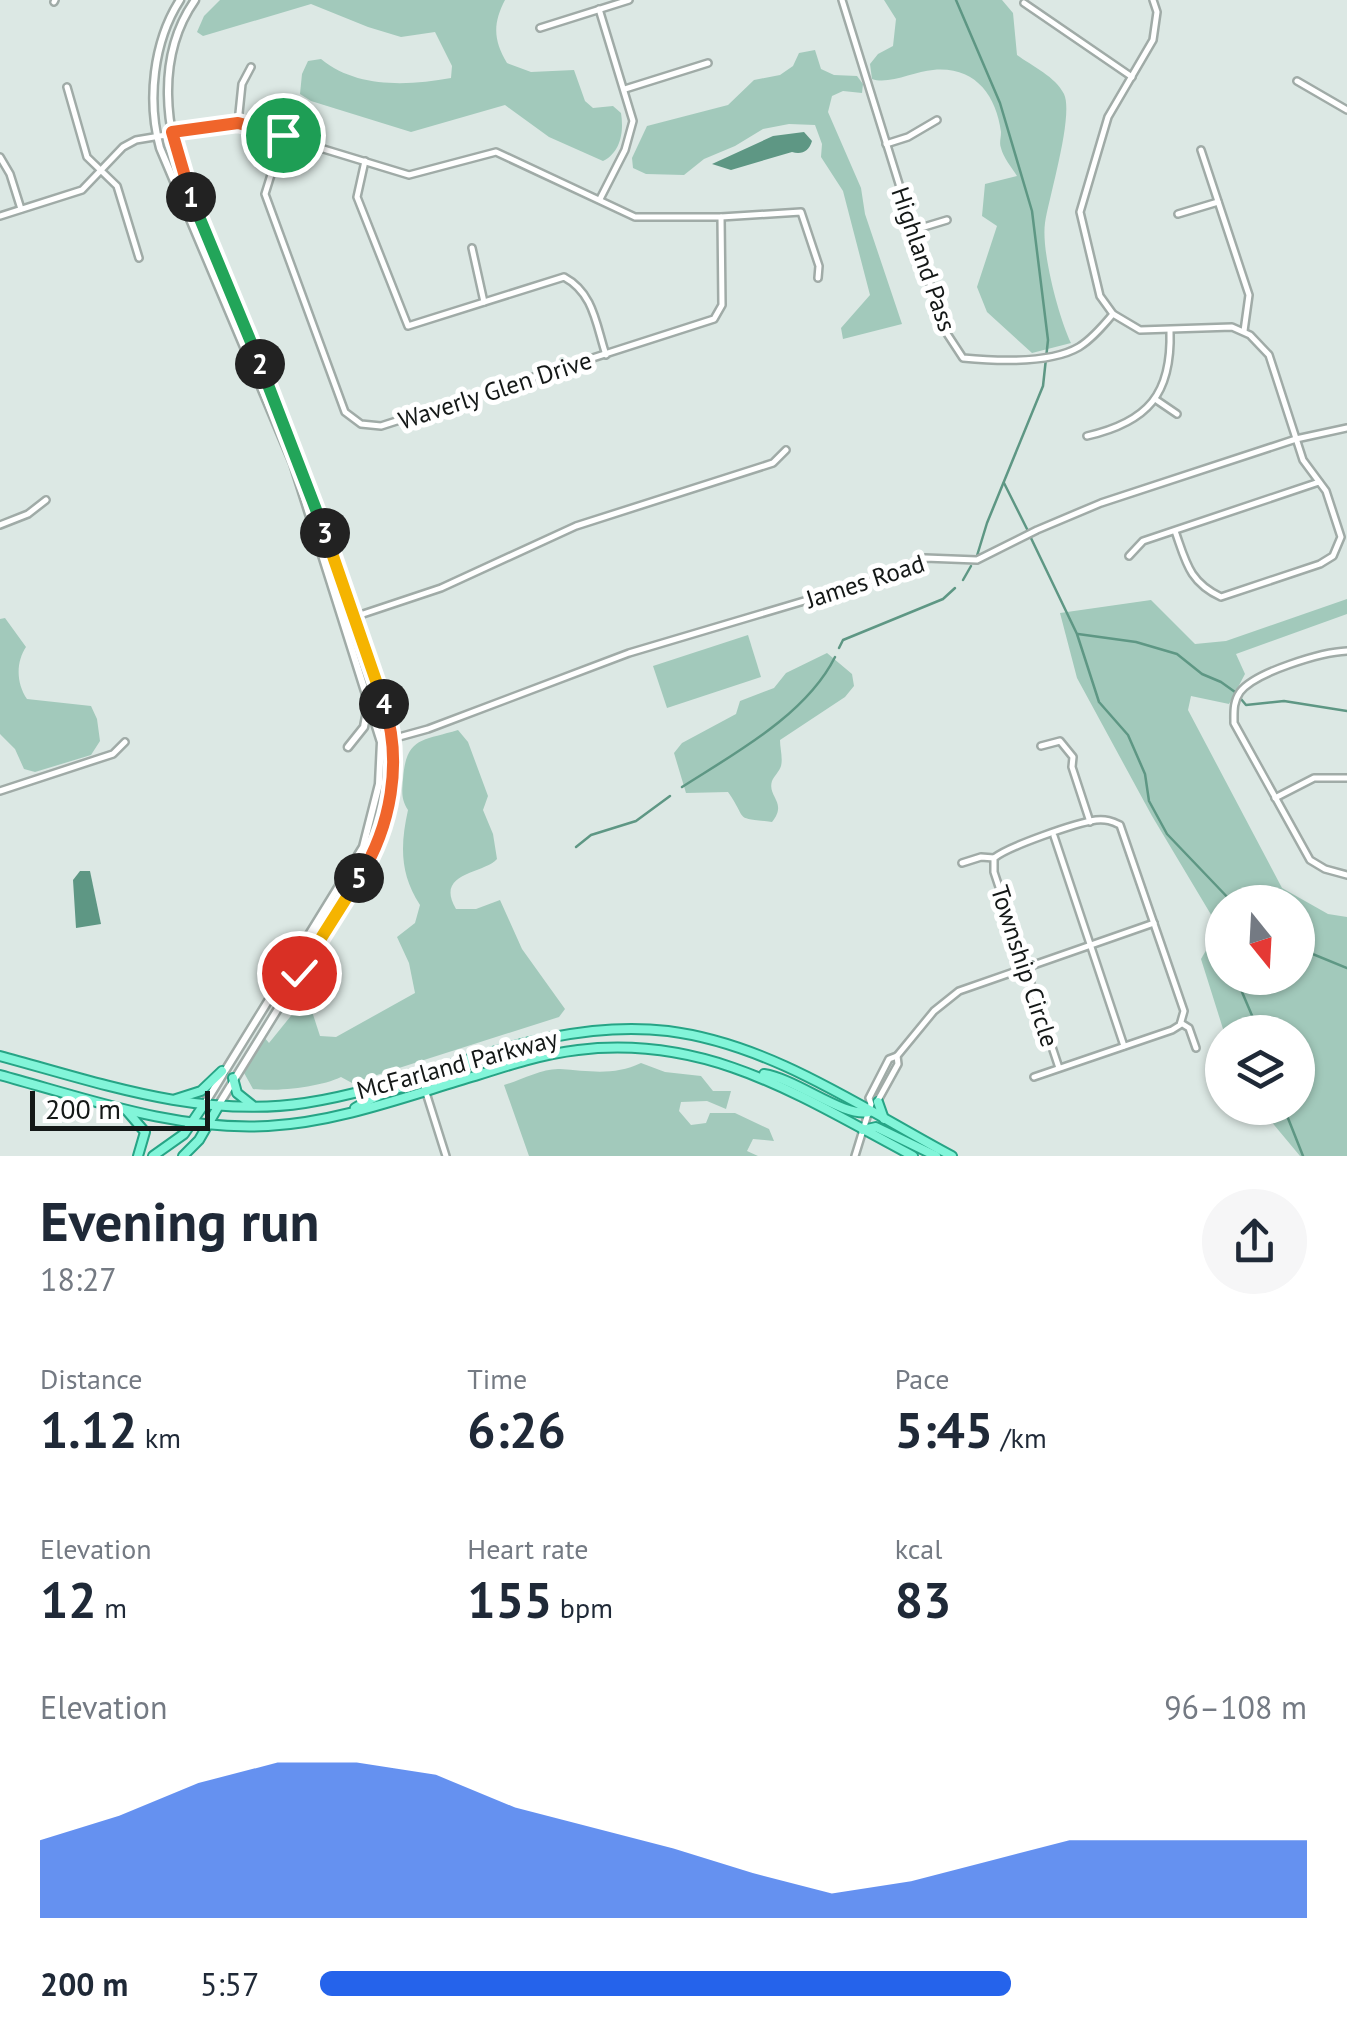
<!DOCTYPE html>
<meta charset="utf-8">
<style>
body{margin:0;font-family:"PT Sans",sans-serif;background:#f6f6f7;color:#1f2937;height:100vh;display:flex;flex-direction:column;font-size:38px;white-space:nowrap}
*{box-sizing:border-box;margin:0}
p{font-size:32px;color:#747a83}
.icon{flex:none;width:55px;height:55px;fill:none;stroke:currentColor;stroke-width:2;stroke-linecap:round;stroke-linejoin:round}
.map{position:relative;height:1156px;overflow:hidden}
.sheet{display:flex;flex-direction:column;background:#fff;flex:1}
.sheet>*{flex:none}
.needle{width:65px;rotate:162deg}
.tools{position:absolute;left:1205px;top:885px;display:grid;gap:20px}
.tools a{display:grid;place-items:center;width:110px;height:110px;border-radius:50%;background:#fff;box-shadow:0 2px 8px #0004;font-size:50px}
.scale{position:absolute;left:30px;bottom:25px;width:180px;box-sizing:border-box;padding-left:10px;border:5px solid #141817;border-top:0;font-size:28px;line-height:35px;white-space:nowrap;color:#141817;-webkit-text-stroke:8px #fff;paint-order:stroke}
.pin{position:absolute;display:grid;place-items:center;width:85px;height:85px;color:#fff;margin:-42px;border:5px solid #fff;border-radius:50%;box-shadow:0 2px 10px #0007}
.km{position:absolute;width:50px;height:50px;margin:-25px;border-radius:50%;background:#222;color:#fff;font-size:28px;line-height:50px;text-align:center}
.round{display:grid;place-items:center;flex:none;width:105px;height:105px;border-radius:52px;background:#f6f6f7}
.head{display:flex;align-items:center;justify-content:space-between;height:170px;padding:0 40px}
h1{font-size:55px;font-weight:700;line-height:75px}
.figures{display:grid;grid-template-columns:repeat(3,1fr);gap:15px;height:170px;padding:10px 40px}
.figures div{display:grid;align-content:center}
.figures b{font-size:50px;font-weight:700}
.figures small{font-size:28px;font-weight:400}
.figures p{font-size:28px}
.chart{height:280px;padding:20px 40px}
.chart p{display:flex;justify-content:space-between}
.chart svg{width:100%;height:180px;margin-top:10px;fill:#2563eb;opacity:.7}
ul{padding:0 40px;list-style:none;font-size:32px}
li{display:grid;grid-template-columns:160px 120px 1fr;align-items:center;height:75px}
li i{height:25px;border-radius:12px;background:#2563eb}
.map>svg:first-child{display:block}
.green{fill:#a2c9bb;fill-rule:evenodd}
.water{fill:#5e9784}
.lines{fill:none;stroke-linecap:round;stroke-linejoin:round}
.stream{stroke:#5e9784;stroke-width:2.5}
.minor-casing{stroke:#a0aba7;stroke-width:10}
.tertiary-casing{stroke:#a0aba7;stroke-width:11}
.primary-casing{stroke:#26a485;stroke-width:12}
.minor{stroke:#fff;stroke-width:5}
.tertiary{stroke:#fff;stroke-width:6}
.primary{stroke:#82f5d9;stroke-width:8}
.split-1-casing{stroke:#fff;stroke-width:20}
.split-2-casing{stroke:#fff;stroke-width:20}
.split-3-casing{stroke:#fff;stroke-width:20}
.split-4-casing{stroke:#fff;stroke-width:20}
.split-5-casing{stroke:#fff;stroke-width:20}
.split-6-casing{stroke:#fff;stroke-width:20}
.split-1{stroke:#f0652b;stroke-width:12}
.split-2{stroke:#22a559;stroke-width:12}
.split-3{stroke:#22a559;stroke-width:12}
.split-4{stroke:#f5b400;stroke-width:12}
.split-5{stroke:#f0652b;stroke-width:12}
.split-6{stroke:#f5b400;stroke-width:12}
.labels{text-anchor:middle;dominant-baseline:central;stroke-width:10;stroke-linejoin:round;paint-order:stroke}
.street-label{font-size:25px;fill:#141817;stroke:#fff}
</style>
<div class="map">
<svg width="1347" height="1156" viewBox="0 0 1347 1156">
<rect width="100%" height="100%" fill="#dce8e4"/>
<g class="green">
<path d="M220,0H505C493,23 493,40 507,63L531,72L574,70L585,101L593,108L613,106L621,113C624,131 621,152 603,161L549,137L505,105L411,132L311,101L300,94L302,74L308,61L321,59C356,88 407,86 451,78L452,66L435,32L401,37L368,27L311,4L203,36L197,32L204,16Z"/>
<path d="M884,0H1002L1013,13L1017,55C1032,66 1056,77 1064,94C1074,115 1049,197 1045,223C1041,251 1059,318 1071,343L1032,353L987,312L977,287L997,226L982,216L985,184L1017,176C1012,168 1003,157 1001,148C999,143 1001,138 1001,132C996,94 974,66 933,70C915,71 889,85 872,79L870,64L878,54L893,46L896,19Z"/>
<path d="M815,50L821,69L834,75L857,76L863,84L862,93L843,91L832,96L828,112L861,188L865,214L902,324L843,339L841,328L870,295L843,191L821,157L822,144L815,125L789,124L763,129L735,146L704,159L684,175L646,174L633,168L632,158L647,126L728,105L754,80L780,75L793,66L799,53Z"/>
<path d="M1347,599V614L1236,654L1245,674L1229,704L1191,696L1188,710L1282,888L1328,914L1347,917V1156H1300L1260,1108H1298V1032H1224L1201,959L1219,928L1152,816L1077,678L1060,613L1151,600L1195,644L1226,641ZM1222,902H1298V978H1222Z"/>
<path d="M5,618L26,647C16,662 16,683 27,699L91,706L97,719L100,741L91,755L35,772L24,769L15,749L0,734V619Z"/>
<path d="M748,635L761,677L667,708L653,666Z"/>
<path d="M827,653L852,674L854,686L845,697L780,740C780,748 783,758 781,766C779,772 774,776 772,781C767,797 788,802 772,822C732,817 749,822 728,792L686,793L674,753L682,743L736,714L740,701L774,688L786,673Z"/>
<path d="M458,730L468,742L488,796L483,810L493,834L497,859C484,874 434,872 456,909H476L500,900L522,949L565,1009L559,1017L352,1083L341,1077C321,1087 276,1092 253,1089L243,1071L264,1037L269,1043L307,996L320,1036L336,1037L415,993L409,963L397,937L415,923L420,905C400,874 400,846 408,810C401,799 402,792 403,779C406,737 422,741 458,730Z"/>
<path d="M641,1063L665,1072L701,1076L713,1091H731L726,1109L707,1101L681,1102L679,1111L691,1125L706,1123L710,1113H735L769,1129L774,1141L753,1139L747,1151L758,1156H529L504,1085C521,1080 543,1068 560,1069C589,1071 614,1076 641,1063Z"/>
</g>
<g class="water">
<path d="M804,132L812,141C809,151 802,155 792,152L731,170L712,164L773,136Z"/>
<path d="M80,871H90L101,924L76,928L73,880Z"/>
</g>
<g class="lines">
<g class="stream">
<path d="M956,0L1000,103L1032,211L1048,340L1043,386L987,523L976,559"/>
<path d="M1004,483L1027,529"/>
<path d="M1030,536L1077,634L1099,702L1128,735L1145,774L1149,801L1167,834L1232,902"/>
<path d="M963,580L971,566"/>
<path d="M1078,634L1136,642L1177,654L1202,674L1221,682L1235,692"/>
<path d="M839,648L843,640L943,599L955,588"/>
<path d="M1241,699L1246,705L1284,701L1347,711"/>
<path d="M682,787C735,753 806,715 835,657"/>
<path d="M576,847L591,835L636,821L670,796"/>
<path d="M1298,948L1347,968"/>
<path d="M1244,978L1242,992L1259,1032"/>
<path d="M1284,1108L1303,1156"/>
</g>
<g class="minor-casing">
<g id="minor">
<path d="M842,0L944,329L963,358C995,361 1050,364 1079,347C1092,339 1103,326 1113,314"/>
<path d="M1153,0L1157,12L1153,40L1108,117L1080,212L1100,296L1113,314L1140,330L1232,327L1250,335L1269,355L1303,460L1326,491L1341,537L1333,556L1320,564L1221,597C1189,582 1186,562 1175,531"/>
<path d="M54,2L55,0"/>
<path d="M1024,3L1132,77"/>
<path d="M599,9L633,121L625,150L600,199"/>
<path d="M540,28L629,0"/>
<path d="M1297,81L1347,110"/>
<path d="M67,87L87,157L117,186L139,258"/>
<path d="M625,89L708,63"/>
<path d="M238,123L242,84L251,67"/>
<path d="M283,136L265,194L345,412L361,424L381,426L714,319L722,305L721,217"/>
<path d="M886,144L908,137L937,120"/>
<path d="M1201,150L1249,295L1244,331"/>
<path d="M0,157L10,174L21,209"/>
<path d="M365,161L357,197L408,326L564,277C594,293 596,325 606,355"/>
<path d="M1178,214L1218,202"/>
<path d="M0,216L82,190L123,147L136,140L238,123L409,175L496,152L635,217H721L801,212L819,266L818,278"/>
<path d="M914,230L947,220"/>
<path d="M472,248L484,302"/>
<path d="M1155,399L1177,414"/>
<path d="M1087,436C1148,422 1172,394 1170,331"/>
<path d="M0,525L28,514L46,500"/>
<path d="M1129,556L1143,541L1319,482"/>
<path d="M354,617L441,588L576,526L773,463L786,450"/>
<path d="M1347,651C1322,652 1255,672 1240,692C1233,702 1234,712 1234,723L1310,860L1325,869L1347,875"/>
<path d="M381,742L428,729L629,653L868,582L925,558L977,560L1037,530L1101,503L1296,439L1347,428"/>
<path d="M1041,746L1060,741L1073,757L1072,767L1090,822"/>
<path d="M0,791L113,754L125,742"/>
<path d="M1275,798L1314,778H1347"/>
<path d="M1054,836L1124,1046"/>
<path d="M962,863L981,857L994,858"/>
<path d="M1181,1023L1189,1028L1196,1048"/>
<path d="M1034,1077L1172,1030L1180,1025L1184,1011L1120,825C1112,821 1106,819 1096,820C1076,823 1009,846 994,858V872L1059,1068"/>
<path d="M422,1080L446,1156"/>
<path d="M877,1102L898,1064L897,1056"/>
<path d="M855,1156L871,1104L869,1098L889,1059L897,1056L934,1011L959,991L1154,923"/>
</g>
</g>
<g class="tertiary-casing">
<g id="tertiary">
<path d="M180,0C153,42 147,101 160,148L293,463L381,742L379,784L363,847L204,1105"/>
<path d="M195,0C155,57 165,131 189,192L296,451L386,713L393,739L391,790L374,853L218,1106"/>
<path d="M348,747L364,727L368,705"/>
</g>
</g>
<g class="primary-casing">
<g id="primary">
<path d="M0,1056C100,1083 200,1119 305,1103C429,1084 540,1016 668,1031C771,1044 862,1108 952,1156"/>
<path d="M764,1074C797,1079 844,1118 869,1112"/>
<path d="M0,1075C88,1099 176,1131 268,1126C339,1122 407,1096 475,1076C509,1065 543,1054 578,1050C709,1034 803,1098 913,1156"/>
<path d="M233,1078L237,1093L252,1105"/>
<path d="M176,1099L201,1091L222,1071"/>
<path d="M878,1102L884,1119"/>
<path d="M355,1108C396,1082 447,1079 490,1055"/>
<path d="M127,1111L145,1132L138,1156"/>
<path d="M863,1130L876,1127L936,1156"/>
<path d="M153,1156L184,1134L203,1106"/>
<path d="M183,1156L199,1140L218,1107"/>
</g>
</g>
<use href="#minor" class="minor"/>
<use href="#tertiary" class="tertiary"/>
<use href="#primary" class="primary"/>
</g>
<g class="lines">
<g class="split-1-casing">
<path id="split-1" d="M191,197L172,132L238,123L283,135"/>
</g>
<g class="split-2-casing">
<path id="split-2" d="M191,197L260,364"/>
</g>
<g class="split-3-casing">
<path id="split-3" d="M260,364L325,533"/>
</g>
<g class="split-4-casing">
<path id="split-4" d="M325,533L384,704"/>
</g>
<g class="split-5-casing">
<path id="split-5" d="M359,878C391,827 403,762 384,704"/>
</g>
<g class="split-6-casing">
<path id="split-6" d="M299,973L359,878"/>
</g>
<use href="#split-1" class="split-1"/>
<use href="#split-2" class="split-2"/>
<use href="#split-3" class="split-3"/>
<use href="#split-4" class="split-4"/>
<use href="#split-5" class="split-5"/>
<use href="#split-6" class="split-6"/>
</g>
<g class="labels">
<g class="street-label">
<text transform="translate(924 259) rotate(71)">Highland Pass</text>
<text transform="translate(495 390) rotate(-18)">Waverly Glen Drive</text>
<text transform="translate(865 581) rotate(-18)">James Road</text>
<text transform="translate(1025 966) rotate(72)">Township Circle</text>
<text transform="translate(457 1064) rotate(-15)">McFarland Parkway</text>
</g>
</g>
</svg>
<div class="tools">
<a><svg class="needle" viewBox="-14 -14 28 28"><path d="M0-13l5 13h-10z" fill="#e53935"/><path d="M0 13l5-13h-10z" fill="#747a83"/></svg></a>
<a><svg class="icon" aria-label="layers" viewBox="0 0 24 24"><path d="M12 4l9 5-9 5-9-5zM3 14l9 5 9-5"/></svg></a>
</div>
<div class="scale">200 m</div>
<div class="pin" style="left:283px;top:135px;background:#1e9e55"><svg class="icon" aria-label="arrive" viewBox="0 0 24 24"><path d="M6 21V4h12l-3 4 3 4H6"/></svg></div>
<div class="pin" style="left:299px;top:973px;background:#d93025"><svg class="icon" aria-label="check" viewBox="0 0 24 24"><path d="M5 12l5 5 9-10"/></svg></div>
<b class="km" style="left:191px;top:197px">1</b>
<b class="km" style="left:260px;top:364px">2</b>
<b class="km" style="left:325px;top:533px">3</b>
<b class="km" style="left:384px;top:704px">4</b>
<b class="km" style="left:359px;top:878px">5</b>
</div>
<section class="sheet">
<div class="head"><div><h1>Evening run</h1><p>18:27</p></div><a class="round"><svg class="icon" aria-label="share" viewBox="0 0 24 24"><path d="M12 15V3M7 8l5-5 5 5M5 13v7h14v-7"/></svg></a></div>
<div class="figures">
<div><p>Distance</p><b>1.12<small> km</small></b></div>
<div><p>Time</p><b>6:26</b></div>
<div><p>Pace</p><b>5:45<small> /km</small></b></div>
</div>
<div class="figures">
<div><p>Elevation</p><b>12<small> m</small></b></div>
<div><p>Heart rate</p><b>155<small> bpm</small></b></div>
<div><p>kcal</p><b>83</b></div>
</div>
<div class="chart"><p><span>Elevation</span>96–108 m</p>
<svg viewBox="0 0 160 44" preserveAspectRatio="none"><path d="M0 44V25L10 19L20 11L30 6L40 6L50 9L60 17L70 22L80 27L90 33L100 38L110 35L120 30L130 25L140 25L150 25L160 25V44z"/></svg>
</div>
<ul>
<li><b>200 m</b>5:57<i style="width:70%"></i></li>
</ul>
</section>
